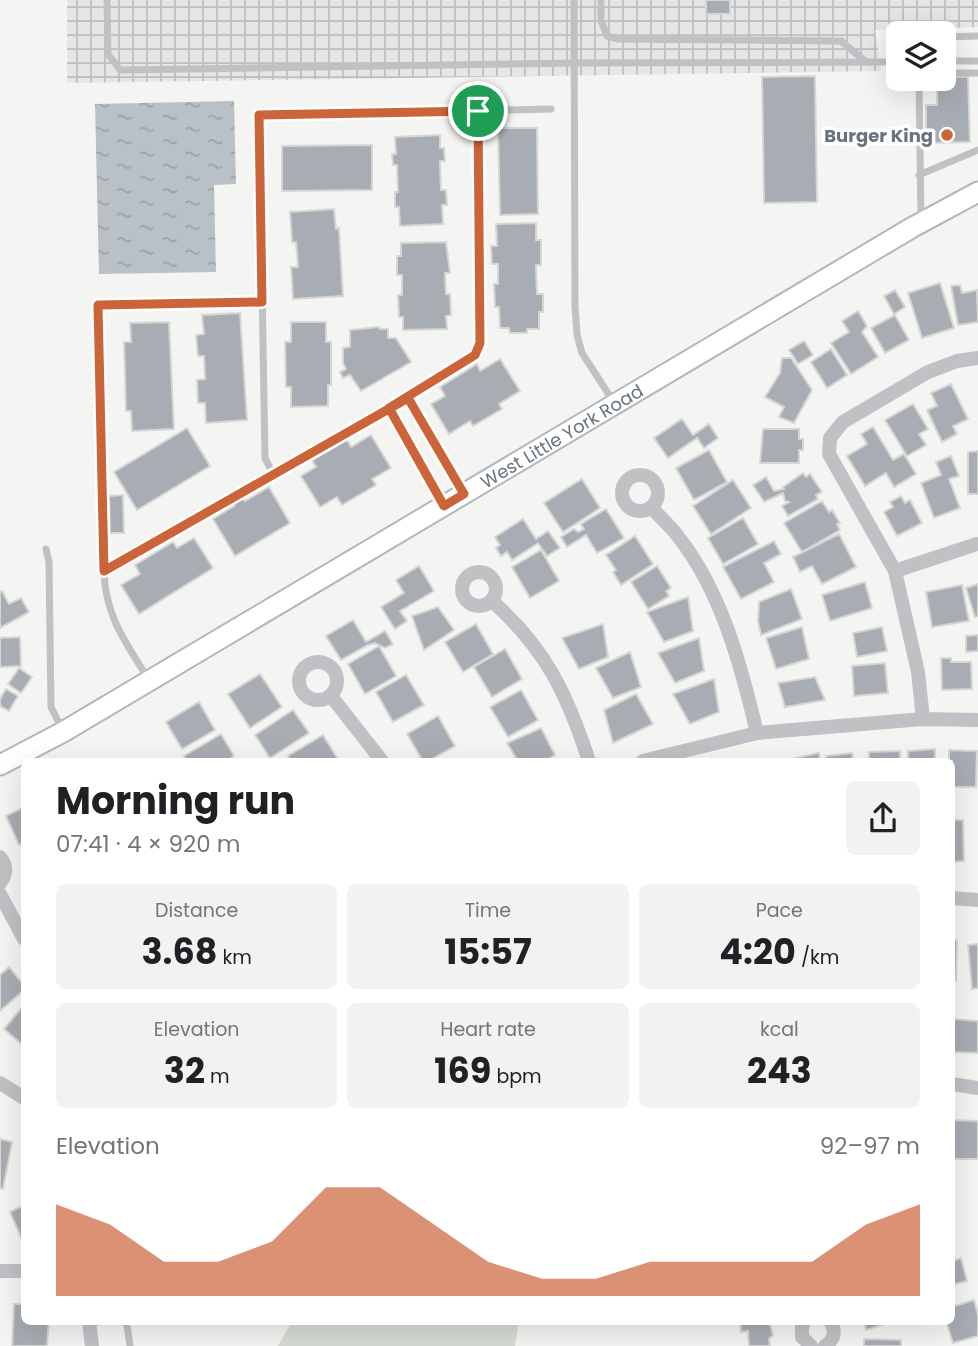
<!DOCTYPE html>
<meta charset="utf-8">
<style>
body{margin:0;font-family:Poppins,sans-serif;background:#f2f2f2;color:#202124;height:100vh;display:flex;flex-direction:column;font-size:26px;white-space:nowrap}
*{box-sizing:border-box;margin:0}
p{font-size:23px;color:#757577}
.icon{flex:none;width:38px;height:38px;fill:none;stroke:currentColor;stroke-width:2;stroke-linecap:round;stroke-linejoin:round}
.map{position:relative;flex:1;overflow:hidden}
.details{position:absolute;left:21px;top:758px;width:934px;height:567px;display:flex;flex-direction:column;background:#fff;border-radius:10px;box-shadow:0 7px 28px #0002}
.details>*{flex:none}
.buttons{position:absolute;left:886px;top:21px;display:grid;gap:14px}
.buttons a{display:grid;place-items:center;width:70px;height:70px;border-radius:10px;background:#fff;box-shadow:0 7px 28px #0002;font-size:35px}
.pin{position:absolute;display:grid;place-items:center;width:60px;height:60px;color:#fff;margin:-30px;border:4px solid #fff;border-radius:50%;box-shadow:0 2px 7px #0007}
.round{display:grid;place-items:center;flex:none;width:74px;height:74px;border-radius:10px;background:#f2f2f2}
.head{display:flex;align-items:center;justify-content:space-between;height:119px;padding:0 35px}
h1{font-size:38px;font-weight:700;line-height:52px}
.metrics{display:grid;grid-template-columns:repeat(3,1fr);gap:10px;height:119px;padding:7px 35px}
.metrics div{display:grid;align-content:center;border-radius:10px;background:#f2f2f2;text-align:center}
.metrics b{font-size:35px;font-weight:700}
.metrics small{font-size:19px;font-weight:400}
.metrics p{font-size:19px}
.chart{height:196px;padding:14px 35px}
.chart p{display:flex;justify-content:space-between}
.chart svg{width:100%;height:126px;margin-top:7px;fill:#cc643a;opacity:.7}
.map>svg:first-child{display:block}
.industrial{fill:url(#industrial-grid)}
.grass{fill:#d6dbd3}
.water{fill:url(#water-ripples)}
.building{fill:#a8adb3;stroke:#d6d6d4;stroke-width:2}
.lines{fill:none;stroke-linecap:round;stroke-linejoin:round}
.secondary-casing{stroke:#b3b7bb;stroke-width:23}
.service{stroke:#bfc1c5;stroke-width:7}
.minor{stroke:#bfc1c5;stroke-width:14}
.secondary{stroke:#fff;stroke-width:19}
.route-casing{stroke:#fff;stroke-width:14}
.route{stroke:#cc643a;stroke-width:9}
.poi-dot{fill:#cc643a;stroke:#fff;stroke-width:2.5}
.labels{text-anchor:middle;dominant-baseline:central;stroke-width:7;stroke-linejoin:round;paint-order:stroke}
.poi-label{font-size:18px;font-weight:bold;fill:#68737f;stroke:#fff;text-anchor:end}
.street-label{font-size:18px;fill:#68737f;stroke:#fff}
</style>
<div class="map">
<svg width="978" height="1346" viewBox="0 0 978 1346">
<defs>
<pattern id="industrial-grid" width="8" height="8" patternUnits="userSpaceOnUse" patternTransform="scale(1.75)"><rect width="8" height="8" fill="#e5e6e5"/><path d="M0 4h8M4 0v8" fill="none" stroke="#bdbfbf"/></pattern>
<pattern id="water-ripples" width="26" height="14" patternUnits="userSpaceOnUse" patternTransform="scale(1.75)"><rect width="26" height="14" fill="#bac1c6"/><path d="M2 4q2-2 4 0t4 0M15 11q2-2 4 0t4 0" fill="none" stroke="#9ba1a6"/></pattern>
</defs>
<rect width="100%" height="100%" fill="#f4f5f2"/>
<path class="industrial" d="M67,0H978V27L875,30L881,71L67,83Z"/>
<path class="grass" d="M292,1321H519L515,1346H278Z"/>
<path class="water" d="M234,101L236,184L214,185L216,272L99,274L95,104Z"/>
<g class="building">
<rect x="706" y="0" width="24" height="14"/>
<path d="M815,76L817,202L764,203L762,77Z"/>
<path d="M943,77H968L970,142L931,143L930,135H926V105H937V79Z"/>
<path d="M498,128H537L538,214L500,215Z"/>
<path d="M440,135V148H444L445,161H440L441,190H446L447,205H442L443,224L400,226L399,207H395V192H398L397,165H393L392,154H396L395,137Z"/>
<path d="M372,145V190L282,191V146Z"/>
<path d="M334,209L336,229L339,228L343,296L293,299L291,267H298L296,242H292L290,212Z"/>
<path d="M536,223V240H541V265H536L537,294H543V312H539V329H527V333H510L509,328H500L499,307H495L494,284H498V264H492L491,246H497L496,224Z"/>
<path d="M446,242L450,273H445L446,294H450L451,315L446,316L447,329L403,330V317H399L398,295H402V275H397V256H401V243Z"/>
<path d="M940,283L954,328L922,338L908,293Z"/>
<path d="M960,285L962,293L977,290L978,322L958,325L951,286Z"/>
<path d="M895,290L905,307L894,314L884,296Z"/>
<path d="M858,311L867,326L862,332L878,357L851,374L831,343L849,332L842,321Z"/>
<path d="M240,313L247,420L206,423L205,403H198L197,380L205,379L204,356H198L196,335L204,334L202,315Z"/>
<path d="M895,315L909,340L885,353L871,328Z"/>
<path d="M169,322L174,429L132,431L131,411H126L124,342H131L130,323Z"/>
<path d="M291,322H326V342H331V385H328V406L291,407V387H286L285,342H291Z"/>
<path d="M379,327L380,329H388V338H396L411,362L361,391L350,375L343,378L340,372L346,369L343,363V348L350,347V330Z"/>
<path d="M804,341L813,355L798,364L789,350Z"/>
<path d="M831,349L847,375L827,388L811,362Z"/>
<path d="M782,358H791L812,390L794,423L779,417L784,407L765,397L780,373Z"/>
<path d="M500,359L520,391L499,404L502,409L473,426L470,421L449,434L431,404L445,396L440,387L477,364L480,371Z"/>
<path d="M951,384L968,419L953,426L957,434L942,442L927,410L937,406L931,393Z"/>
<path d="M913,404L928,429L919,434L926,445L907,456L885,420Z"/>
<path d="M682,419L693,435L709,424L718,438L704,448L697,438L668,458L654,438Z"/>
<path d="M873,427L893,460L904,454L916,474L894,487L886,473L865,486L847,456L867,444L861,434Z"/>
<path d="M187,428L210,466L137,510L114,472Z"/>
<path d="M763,429H799V439H803V450H799V463H760Z"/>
<path d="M371,435L391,468L372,479L376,485L342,505L337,497L320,507L301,476L316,467L312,460L347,440L351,447Z"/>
<path d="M709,450L727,482L694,500L676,468Z"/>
<path d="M978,451V494H968V452Z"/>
<path d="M951,456L959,476L949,479L960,508L934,518L921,483L941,475L936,462Z"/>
<path d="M803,473L806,477L810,474L822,492L816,495L818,499L788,516L782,506L789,502L785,501L783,493L764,502L753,485L766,477L774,491L784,489L783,487Z"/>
<path d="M582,479L600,508L563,532L544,503Z"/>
<path d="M733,480L751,508L711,534L693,506Z"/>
<path d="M269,487L290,523L235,556L213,519L234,506L232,503L242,496L245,501Z"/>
<path d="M123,495L124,533H110L109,496Z"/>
<path d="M901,496L905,503L910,500L922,523L897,536L884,512L893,507L890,502Z"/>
<path d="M822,501L829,512L832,510L840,523L837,524L840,530L802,552L784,523Z"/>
<path d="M606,509L624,538L597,553L586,535L567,547L561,537L574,529L578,532L584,529L581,524Z"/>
<path d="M743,518L758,544L723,564L708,538Z"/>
<path d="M523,519L536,539L548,531L560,548L547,556L538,543L512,560L507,552L501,556L496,548L500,545L495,537Z"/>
<path d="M839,534L856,567L822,584L812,566L800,572L793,557Z"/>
<path d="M635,536L653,564L621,585L613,572L616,570L606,555Z"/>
<path d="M194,538L213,568L139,614L121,585L140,574L135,565L173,542L177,548Z"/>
<path d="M774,541L781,554L764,563L774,582L741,599L723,567Z"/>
<path d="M541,550L559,581L530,598L512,567Z"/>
<path d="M419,566L434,591L400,611L407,621L395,629L381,607L404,593L396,580Z"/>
<path d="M657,566L671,588L666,591L669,596L648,609L631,582Z"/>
<path d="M865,582L872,608L830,621L822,595Z"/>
<path d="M978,584V616L975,617L966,588Z"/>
<path d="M962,585L969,621L932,627L926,592Z"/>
<path d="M791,589L802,619L761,635L758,621L759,602Z"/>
<path d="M2,591L9,604L21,598L29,612L0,628V592Z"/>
<path d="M688,597L693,631L664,642L647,612Z"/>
<path d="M438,607L454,630L424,650L412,616Z"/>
<path d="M353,620L366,642L385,631L393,644L385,648L375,643L368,645L341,660L326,636Z"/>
<path d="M476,624L493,654L463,672L445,642Z"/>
<path d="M603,624L608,657L579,669L562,638Z"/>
<path d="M802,627L809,659L776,669L766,638Z"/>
<path d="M882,627L887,651L857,657L853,633Z"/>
<path d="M978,635V651L966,652V636Z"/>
<path d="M20,637L21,666L0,667V638Z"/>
<path d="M699,638L704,671L675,683L658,653Z"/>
<path d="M379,646L396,676L365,694L348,664Z"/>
<path d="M505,649L522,679L492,697L474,667Z"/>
<path d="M630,652L641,687L613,698L596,668Z"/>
<path d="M941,658H951V662H971L972,689L942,690Z"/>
<path d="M885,663L888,693L854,696L852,666Z"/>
<path d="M19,668L32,677L21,693L8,684Z"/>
<path d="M260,674L282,707L250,728L228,694Z"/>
<path d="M406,675L424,705L393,722L376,692Z"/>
<path d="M815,677L825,700L785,707L778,683Z"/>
<path d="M714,679L719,712L690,724L673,694Z"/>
<path d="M6,689L18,696L9,711L0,706V699Z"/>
<path d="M521,690L538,720L508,737L490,707Z"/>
<path d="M636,694L653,724L613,743L604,710Z"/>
<path d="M199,702L215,730L182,749L166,722Z"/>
<path d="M293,710L309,733L270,758L255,735Z"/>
<path d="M438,716L455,746L428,761H423L407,734Z"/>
<path d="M541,728L555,755L545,761H518L507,743Z"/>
<path d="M221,734L234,756L226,761H187L184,756Z"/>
<path d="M323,735L339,761H290L288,756Z"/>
<path d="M935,749V761H908V751Z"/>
<path d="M949,750L977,751L976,787H952V761H949Z"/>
<path d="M900,751V761H869V752Z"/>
<path d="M819,753L820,761H796V758Z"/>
<path d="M852,753L853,761H827L826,756Z"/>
<path d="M24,807V842L19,845L6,816Z"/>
<path d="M952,820H963L964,861L952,862Z"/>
<path d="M952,940H957L956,981H952Z"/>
<path d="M978,944V988L972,989L968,945Z"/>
<path d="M9,967L24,985V990L0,1011V975Z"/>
<path d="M24,1005V1046L4,1029Z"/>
<path d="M953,1019L978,1021V1053L952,1052Z"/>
<path d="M952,1120L978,1121V1159H952Z"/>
<path d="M0,1139L12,1142L3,1189L0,1188Z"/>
<path d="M24,1205V1242H23L10,1212Z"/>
<path d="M961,1258L967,1281L952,1285V1261Z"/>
<path d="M974,1300L978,1315V1336L953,1343L946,1321H952V1307Z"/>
<path d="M14,1304H24V1321H49L47,1346H12Z"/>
<path d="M740,1321H769L773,1335L769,1339L770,1346H749L748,1331L741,1332Z"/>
<path d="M864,1321H894L866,1330Z"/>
<path d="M864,1339L901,1340V1346H864Z"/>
</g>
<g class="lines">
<g class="secondary-casing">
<g id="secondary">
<path id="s1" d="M0,765L63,732L913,227L978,192"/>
</g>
</g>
<g class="service">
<path d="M107,0L108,54L120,70L575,63L898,62"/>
<path d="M574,0L575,306L577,335L582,353L615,404"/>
<path d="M601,0V20L607,36L618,39L841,41L865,61"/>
<path d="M943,37L978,36"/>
<path d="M943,61H978"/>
<path d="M943,73H978"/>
<path d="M919,79L921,221"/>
<path d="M919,175L978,150"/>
<path d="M262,302L98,305L104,571L408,398L475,355L480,343L478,111"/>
<path d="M408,398L464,494"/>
<path d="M389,408L444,505"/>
<path d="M273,474L265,458L259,115L551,109"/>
<path d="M46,549L49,562L51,707L63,731"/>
<path d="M104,571C105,616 126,643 149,680"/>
<path d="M124,1321L127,1325L130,1346"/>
<path d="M90,1323L106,1321"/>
</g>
<g class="minor">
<circle cx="640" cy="493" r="18"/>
<path d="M651,507C659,516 669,525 677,535C721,590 741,665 757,733"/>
<path d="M895,571L977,544"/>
<circle cx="479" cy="589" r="17"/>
<path d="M492,601C546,649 567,694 589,761"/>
<circle cx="318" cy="681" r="19"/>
<path d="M331,696L382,761"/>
<path d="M923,719L918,672L895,571L829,454L830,438L843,422L928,372L957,361L978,358"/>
<path d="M643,761L757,733L923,719L978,720"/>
<path d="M0,857C7,865 7,874 0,883"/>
<path d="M0,894L24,939"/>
<path d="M952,898L978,900"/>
<path d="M0,1083L24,1098"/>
<path d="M952,1084L978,1088"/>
<path d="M0,1271H24"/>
<path d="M89,1321L92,1346"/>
<path d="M805,1321L802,1326V1337L811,1346"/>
<path d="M825,1346C835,1340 836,1331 830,1321"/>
</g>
<use href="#secondary" class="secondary"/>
</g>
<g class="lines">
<g class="route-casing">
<path id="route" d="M478,111L259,115L262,302L98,305L104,571L408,398L464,494L444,506L389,408L475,355L480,343L478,111"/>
</g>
<use href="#route" class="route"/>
</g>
<circle class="poi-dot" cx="947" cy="135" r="7"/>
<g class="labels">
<g class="poi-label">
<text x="933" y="135">Burger King</text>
</g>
<g class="street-label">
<text stroke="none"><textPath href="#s1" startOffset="651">West Little York Road</textPath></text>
</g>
</g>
</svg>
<div class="buttons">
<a><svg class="icon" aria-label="layers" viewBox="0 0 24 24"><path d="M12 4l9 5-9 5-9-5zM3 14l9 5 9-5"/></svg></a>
</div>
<div class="pin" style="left:478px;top:111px;background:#1e9e55"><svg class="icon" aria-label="arrive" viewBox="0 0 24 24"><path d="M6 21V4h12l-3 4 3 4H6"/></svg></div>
<section class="details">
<div class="head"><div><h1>Morning run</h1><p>07:41 · 4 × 920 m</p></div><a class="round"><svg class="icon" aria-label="share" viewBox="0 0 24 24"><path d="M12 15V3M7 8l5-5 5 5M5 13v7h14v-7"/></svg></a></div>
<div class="metrics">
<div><p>Distance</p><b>3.68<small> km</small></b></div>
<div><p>Time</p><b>15:57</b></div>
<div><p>Pace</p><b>4:20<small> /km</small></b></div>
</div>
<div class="metrics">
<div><p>Elevation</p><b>32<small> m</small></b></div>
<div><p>Heart rate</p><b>169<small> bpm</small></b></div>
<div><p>kcal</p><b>243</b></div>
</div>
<div class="chart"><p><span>Elevation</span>92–97 m</p>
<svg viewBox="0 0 160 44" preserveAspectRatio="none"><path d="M0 44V12L10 19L20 32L30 32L40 25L50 6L60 6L70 19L80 32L90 38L100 38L110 32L120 32L130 32L140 32L150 19L160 12V44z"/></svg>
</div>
</section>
</div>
